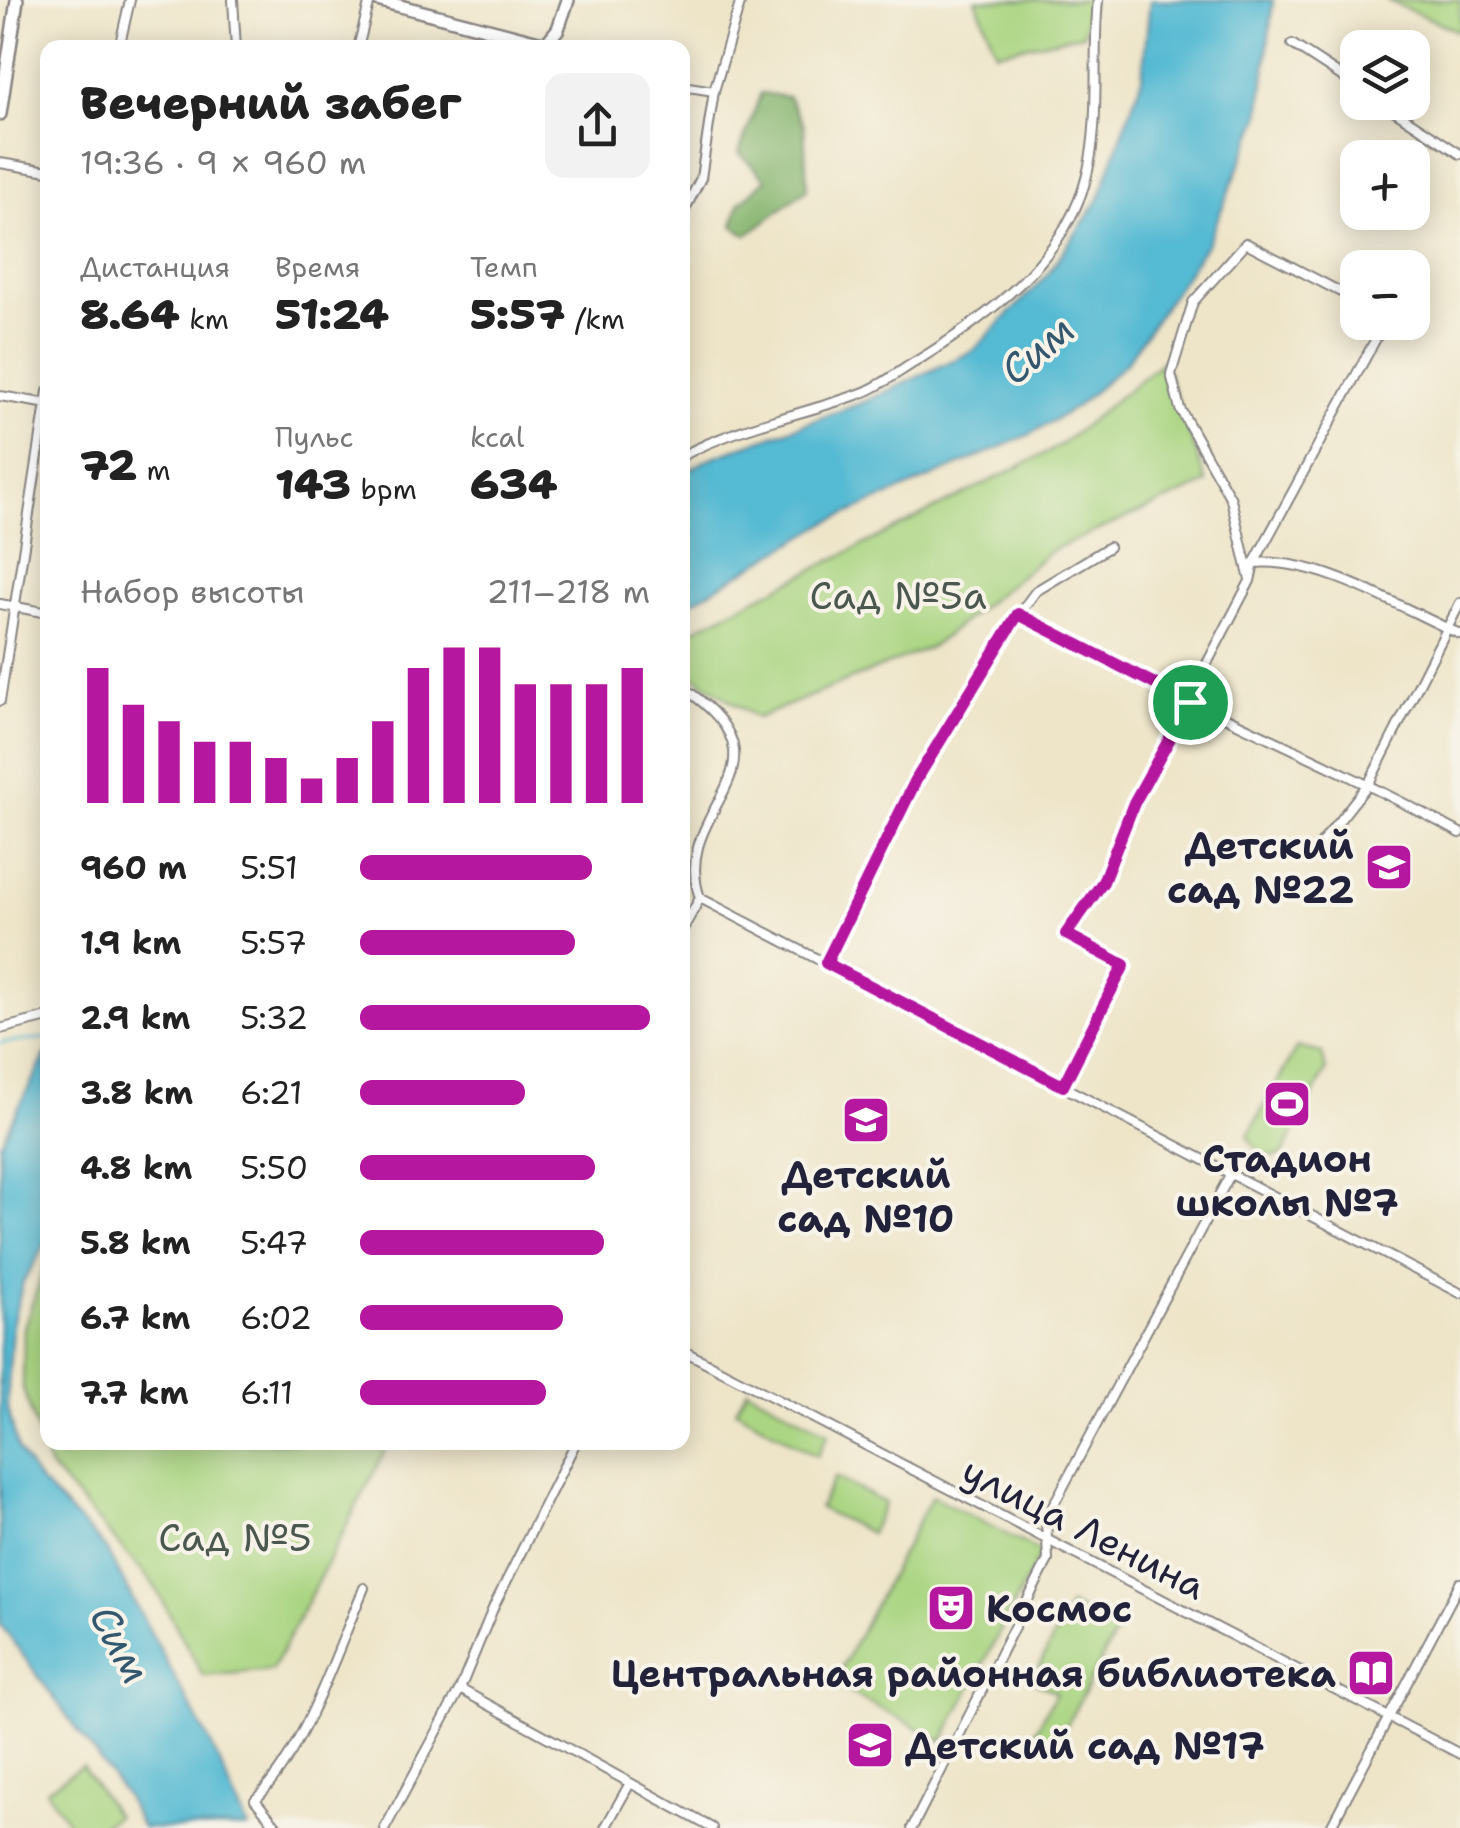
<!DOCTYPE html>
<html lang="ru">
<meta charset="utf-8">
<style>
body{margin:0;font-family:"Shantell Sans",sans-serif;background:#f2f2f2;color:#222;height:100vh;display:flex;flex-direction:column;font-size:38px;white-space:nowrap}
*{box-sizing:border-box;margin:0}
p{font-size:32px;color:#767676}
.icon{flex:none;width:55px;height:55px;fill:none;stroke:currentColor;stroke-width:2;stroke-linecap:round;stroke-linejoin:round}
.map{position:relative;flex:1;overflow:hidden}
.drawer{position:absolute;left:40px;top:40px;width:650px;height:1410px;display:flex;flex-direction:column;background:#fff;border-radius:20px;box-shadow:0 5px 25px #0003}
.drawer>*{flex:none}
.buttons{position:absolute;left:1340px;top:30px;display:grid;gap:20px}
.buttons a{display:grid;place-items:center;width:90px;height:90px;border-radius:20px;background:#fff;box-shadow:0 5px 25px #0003;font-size:50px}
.pin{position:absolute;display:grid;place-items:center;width:85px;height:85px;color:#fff;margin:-42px;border:5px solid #fff;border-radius:50%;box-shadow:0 2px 10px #0007}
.round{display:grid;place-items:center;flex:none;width:105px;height:105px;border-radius:20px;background:#f2f2f2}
.head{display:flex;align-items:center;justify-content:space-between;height:170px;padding:0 40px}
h1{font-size:45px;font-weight:800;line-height:75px}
.metrics{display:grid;grid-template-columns:repeat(3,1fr);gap:15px;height:170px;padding:10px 40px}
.metrics div{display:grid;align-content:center}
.metrics b{font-size:42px;font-weight:800}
.metrics small{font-size:28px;font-weight:400}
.metrics p{font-size:28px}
.chart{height:280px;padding:20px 40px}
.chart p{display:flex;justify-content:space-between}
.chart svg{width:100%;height:180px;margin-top:10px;stroke:#b5179e;stroke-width:6}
ul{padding:0 40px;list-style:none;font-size:32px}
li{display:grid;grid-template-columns:160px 120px 1fr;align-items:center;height:75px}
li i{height:25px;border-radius:12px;background:#b5179e}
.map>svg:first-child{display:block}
.green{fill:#aad582;stroke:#667c5e;stroke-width:2.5}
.forest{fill:#87b670;stroke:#546c56;stroke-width:2.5}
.water{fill:#54bad3;stroke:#3b6e87;stroke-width:2.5}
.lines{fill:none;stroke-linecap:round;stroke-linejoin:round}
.stream{stroke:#54bad3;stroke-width:2.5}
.minor-casing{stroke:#888482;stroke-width:12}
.secondary-casing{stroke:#888482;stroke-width:16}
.minor{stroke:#fff;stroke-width:8}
.secondary{stroke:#fff;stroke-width:11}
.route-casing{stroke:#fff;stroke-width:20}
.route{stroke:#b5179e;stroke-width:12}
.labels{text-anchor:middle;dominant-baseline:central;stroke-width:8;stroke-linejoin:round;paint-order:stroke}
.park-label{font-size:38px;fill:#4b5850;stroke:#f7f3e8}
.poi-label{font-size:38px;font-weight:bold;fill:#22223b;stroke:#f7f3e8;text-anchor:end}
.street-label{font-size:38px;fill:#22223b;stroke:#f7f3e8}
.water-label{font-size:40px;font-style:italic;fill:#345770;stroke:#f7f3e8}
</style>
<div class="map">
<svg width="1460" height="1828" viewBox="0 0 1460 1828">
<rect width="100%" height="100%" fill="#f7f3e8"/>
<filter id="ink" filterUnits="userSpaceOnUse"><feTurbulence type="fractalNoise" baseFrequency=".01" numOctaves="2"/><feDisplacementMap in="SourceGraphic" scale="20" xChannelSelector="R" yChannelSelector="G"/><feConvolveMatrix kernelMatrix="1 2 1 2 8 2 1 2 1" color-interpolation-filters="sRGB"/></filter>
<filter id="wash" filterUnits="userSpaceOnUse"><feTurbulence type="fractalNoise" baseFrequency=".0048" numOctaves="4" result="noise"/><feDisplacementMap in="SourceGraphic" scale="40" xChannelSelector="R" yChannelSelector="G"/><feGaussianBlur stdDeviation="2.25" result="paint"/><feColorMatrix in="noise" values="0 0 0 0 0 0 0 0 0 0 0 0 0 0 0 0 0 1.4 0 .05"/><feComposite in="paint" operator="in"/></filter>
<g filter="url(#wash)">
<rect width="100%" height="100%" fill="#eee5c9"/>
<g class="green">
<path d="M976,0H1091L1083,34L996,52Z"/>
<path d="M1387,0H1460V32Z"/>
<path d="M1163,361L1207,483L1052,550L933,646L757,718L683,669V635L1058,447Z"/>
<path d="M1297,1047L1322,1053L1326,1071L1282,1155L1269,1157L1255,1148L1248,1136Z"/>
<path d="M47,1261L48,1442L389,1443L272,1670L203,1676L154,1585L49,1466L23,1388L24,1327Z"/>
<path d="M747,1389L829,1433L817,1456L736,1410Z"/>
<path d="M835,1477L885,1503L870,1533L819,1508Z"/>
<path d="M932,1496L1041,1552L943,1741L833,1684Z"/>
<path d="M1070,1605L1117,1630L1057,1743L1035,1732L1056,1693L1032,1680Z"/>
<path d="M82,1766L116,1816L98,1828H72L46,1790Z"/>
</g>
<path class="forest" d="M761,93L788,97L804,125L807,189L747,235L733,226L739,204L766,179L739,153Z"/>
<g class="water">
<path d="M1150,0H1273L1260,117L1208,242L1126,363L1076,407L1029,435L826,523L683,607V474L708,459L864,402L973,351L1047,275L1099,199L1142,78Z"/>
<path d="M47,1052V1241L23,1283L12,1324L7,1405L18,1449L38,1480L104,1546L212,1746L248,1828H142L124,1794L0,1624V1144Z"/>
</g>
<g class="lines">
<path class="stream" d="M0,1043L48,1038"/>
</g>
</g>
<g filter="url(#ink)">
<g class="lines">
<g class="minor-casing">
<g id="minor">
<path d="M233,0L236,48"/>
<path d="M1292,44L1358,87"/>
<path d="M119,48L130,0"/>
<path d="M358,48L370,0"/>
<path d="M682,86L714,91"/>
<path d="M1381,102L1460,154"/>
<path d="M0,163L48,171"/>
<path d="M682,215L701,178L714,91L741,0"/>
<path d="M0,396L48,404"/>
<path d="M682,456C740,425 802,415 862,393C881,386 898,372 915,362C985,319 1066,260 1087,175C1101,117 1092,59 1098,0"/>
<path d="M1254,563C1320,557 1402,609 1460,634"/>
<path d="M1249,576L1231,499L1180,409L1171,374L1193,302L1246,243L1358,301"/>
<path d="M0,604L48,613"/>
<path d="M1019,614C1162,694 1316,754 1460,833"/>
<path d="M682,687C805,769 668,806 700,898L682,931"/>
<path d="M0,701L48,391"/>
<path d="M1320,845L1369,783L1460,603"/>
<path d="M700,898L1460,1293"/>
<path d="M826,963L916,780L1019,614L1036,591L1109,547"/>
<path d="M0,1029L48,1017"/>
<path d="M1063,1086L1123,965L1066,934L1103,883L1134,803L1250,581L1254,563L1385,322"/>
<path d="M682,1350L1460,1754"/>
<path d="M576,1442L494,1606L460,1689L712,1828"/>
<path d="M278,1828L255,1800C304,1753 337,1650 364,1588"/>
<path d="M385,1828L460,1689"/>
<path d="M605,1828L629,1785"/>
<path d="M912,1828L1048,1560L1046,1519L1232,1171"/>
<path d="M1330,1828L1460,1583"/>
</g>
</g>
<g class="secondary-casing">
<g id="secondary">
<path d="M377,0L546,44L558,29L568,0"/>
<path d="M0,114L17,0"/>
</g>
</g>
<use href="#minor" class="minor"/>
<use href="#secondary" class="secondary"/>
</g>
</g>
<g class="lines" filter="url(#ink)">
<g class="route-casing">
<path id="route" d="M1018,614L1190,702L1134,803L1103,882L1066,934L1124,965L1063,1086L826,963L916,780Z"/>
</g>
<use href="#route" class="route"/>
</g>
<defs>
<g id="school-square" transform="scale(2.5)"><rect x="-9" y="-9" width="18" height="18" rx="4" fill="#b5179e" stroke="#f7f3e8"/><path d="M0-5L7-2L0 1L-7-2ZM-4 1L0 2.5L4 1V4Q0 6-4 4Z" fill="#fff"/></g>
<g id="stadium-square" transform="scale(2.5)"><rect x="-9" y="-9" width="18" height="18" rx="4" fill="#b5179e" stroke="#f7f3e8"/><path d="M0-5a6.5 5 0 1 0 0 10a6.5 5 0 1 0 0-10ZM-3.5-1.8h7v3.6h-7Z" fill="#fff"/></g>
<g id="theatre-square" transform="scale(2.5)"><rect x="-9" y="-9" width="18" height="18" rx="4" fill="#b5179e" stroke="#f7f3e8"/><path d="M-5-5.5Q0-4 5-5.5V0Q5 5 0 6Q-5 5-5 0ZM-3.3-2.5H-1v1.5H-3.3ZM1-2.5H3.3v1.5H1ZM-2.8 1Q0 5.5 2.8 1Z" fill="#fff"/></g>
<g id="library-square" transform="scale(2.5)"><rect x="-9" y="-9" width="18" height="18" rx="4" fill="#b5179e" stroke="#f7f3e8"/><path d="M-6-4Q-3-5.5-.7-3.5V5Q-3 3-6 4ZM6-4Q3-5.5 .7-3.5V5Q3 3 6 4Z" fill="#fff"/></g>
</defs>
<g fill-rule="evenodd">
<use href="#school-square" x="1389" y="867"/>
<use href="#stadium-square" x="1287" y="1104"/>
<use href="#school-square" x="866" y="1120"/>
<use href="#theatre-square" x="951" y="1608"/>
<use href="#library-square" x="1371" y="1673"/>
<use href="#school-square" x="870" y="1745"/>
</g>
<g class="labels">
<g class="park-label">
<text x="898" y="595">Сад №5а</text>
<text x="235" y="1537">Сад №5</text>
</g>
<g class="poi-label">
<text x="1354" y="845">Детский<tspan x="1354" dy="44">сад №22</tspan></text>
<text x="1287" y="1158" text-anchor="middle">Стадион<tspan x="1287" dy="44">школы №7</tspan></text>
<text x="866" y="1174" text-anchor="middle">Детский<tspan x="866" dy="44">сад №10</tspan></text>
<text x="986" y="1608" text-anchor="start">Космос</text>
<text x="1336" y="1673">Центральная районная библиотека</text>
<text x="905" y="1745" text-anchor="start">Детский сад №17</text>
</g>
<g class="street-label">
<text transform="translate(1084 1528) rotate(27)">улица Ленина</text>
</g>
<g class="water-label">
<text transform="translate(1037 350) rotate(-40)">Сим</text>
<text transform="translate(120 1644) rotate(62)">Сим</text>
</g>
</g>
</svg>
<div class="buttons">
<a><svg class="icon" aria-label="layers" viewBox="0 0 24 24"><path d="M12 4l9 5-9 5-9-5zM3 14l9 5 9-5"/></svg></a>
<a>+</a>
<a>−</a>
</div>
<div class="pin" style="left:1190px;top:702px;background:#1e9e55"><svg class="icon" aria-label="arrive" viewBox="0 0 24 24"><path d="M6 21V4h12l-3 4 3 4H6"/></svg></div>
<section class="drawer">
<div class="head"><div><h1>Вечерний забег</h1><p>19:36 · 9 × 960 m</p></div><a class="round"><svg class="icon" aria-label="share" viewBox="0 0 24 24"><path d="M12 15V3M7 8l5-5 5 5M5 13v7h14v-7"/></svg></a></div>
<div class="metrics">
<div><p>Дистанция</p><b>8.64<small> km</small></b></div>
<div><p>Время</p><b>51:24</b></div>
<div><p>Темп</p><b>5:57<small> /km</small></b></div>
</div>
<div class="metrics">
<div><b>72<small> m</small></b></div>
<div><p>Пульс</p><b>143<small> bpm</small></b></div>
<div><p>kcal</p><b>634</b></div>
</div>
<div class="chart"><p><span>Набор высоты</span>211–218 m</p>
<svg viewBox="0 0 160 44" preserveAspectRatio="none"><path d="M5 44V11M15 44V20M25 44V24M35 44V29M45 44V29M55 44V33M65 44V38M75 44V33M85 44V24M95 44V11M105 44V6M115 44V6M125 44V15M135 44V15M145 44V15M155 44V11"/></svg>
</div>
<ul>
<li><b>960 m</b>5:51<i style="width:80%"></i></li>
<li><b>1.9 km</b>5:57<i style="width:74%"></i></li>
<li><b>2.9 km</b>5:32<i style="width:100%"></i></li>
<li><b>3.8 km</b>6:21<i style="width:57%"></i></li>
<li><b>4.8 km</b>5:50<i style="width:81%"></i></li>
<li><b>5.8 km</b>5:47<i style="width:84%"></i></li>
<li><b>6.7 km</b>6:02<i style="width:70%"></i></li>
<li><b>7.7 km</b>6:11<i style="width:64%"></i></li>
</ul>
</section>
</div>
